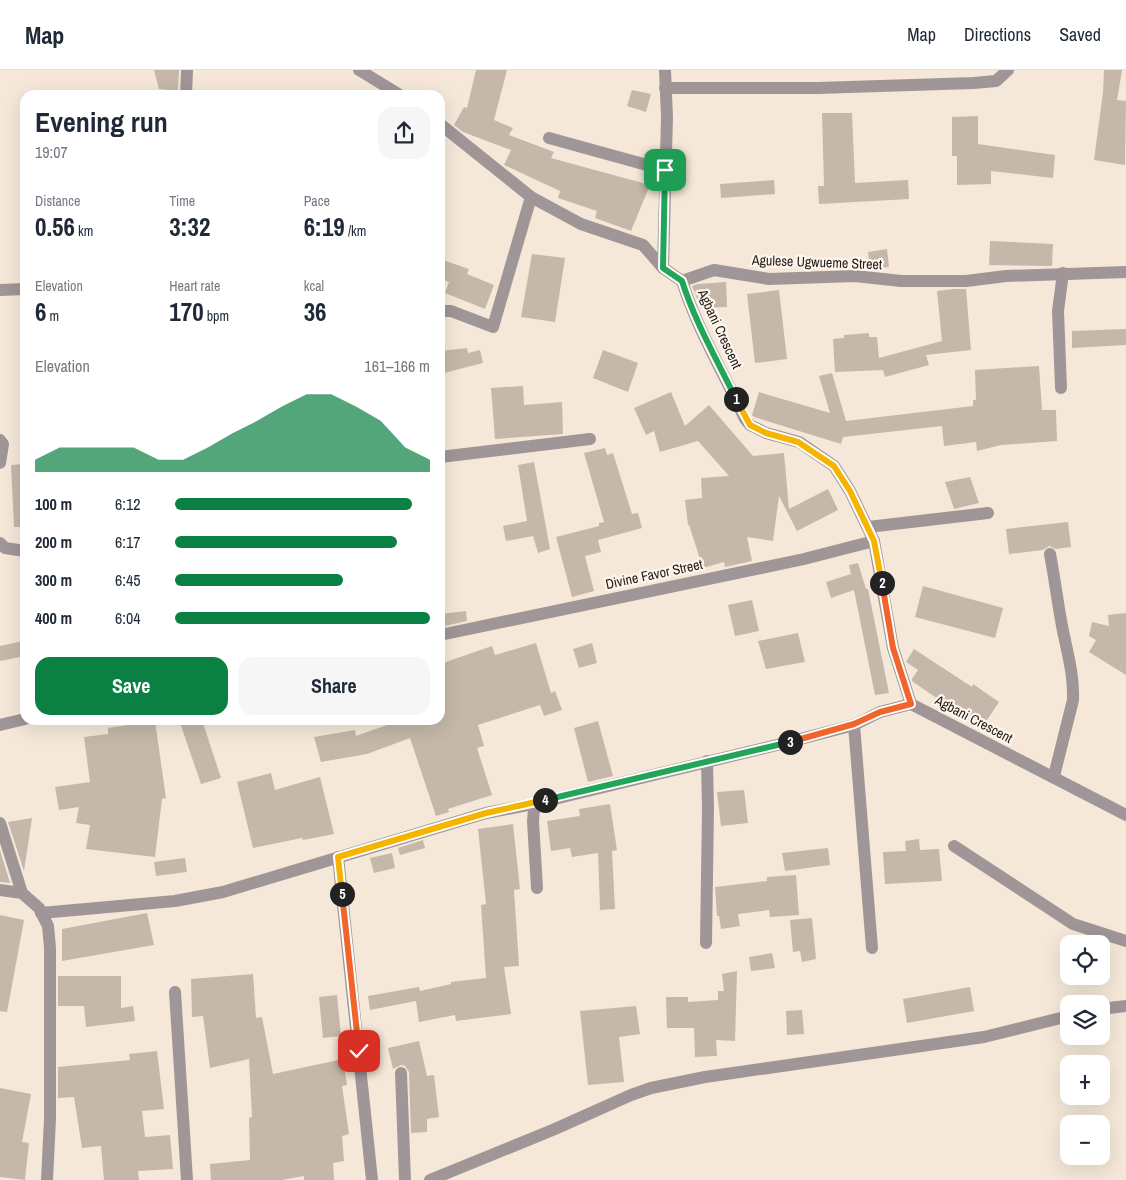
<!DOCTYPE html>
<meta charset="utf-8">
<style>
body{margin:0;font-family:"Archivo Narrow",sans-serif;background:#f6f6f7;color:#1f2937;height:100vh;display:flex;flex-direction:column;font-size:19px;white-space:nowrap}
*{box-sizing:border-box;margin:0}
p{font-size:16px;color:#747a83}
.icon{flex:none;width:28px;height:28px;fill:none;stroke:currentColor;stroke-width:2;stroke-linecap:round;stroke-linejoin:round}
.map{position:relative;flex:1;overflow:hidden}
.sheet{position:absolute;left:20px;top:20px;width:425px;height:635px;display:flex;flex-direction:column;background:#fff;border-radius:15px;box-shadow:0 5px 20px #0002}
.sheet>*{flex:none}
.fabs{position:absolute;left:1060px;top:865px;display:grid;gap:10px}
.fabs a{display:grid;place-items:center;width:50px;height:50px;border-radius:10px;background:#fff;box-shadow:0 5px 20px #0002;font-size:25px}
.pin{position:absolute;display:grid;place-items:center;width:42px;height:42px;color:#fff;margin:-21px;border-radius:10px;box-shadow:0 2px 8px #0006}
.km{position:absolute;width:25px;height:25px;margin:-12px;border-radius:50%;background:#222;color:#fff;font-size:14px;line-height:25px;text-align:center}
.round{display:grid;place-items:center;flex:none;width:52px;height:52px;border-radius:15px;background:#f6f6f7}
.headline{display:flex;align-items:center;justify-content:space-between;height:85px;padding:0 15px}
h1{font-size:28px;font-weight:700;line-height:38px}
.stats{display:grid;grid-template-columns:repeat(3,1fr);gap:8px;height:85px;padding:5px 15px}
.stats div{display:grid;align-content:center}
.stats b{font-size:25px;font-weight:700}
.stats small{font-size:14px;font-weight:400}
.stats p{font-size:14px}
.chart{height:140px;padding:10px 15px}
.chart p{display:flex;justify-content:space-between}
.chart svg{width:100%;height:90px;margin-top:5px;fill:#0b8043;opacity:.7}
.cta{display:flex;gap:10px;margin-top:auto;padding:10px 15px}
.cta a{flex:1;height:58px;border-radius:15px;background:#0b8043;color:#fff;font-size:20px;font-weight:700;line-height:58px;text-align:center}
.cta a+a{background:#f6f6f7;color:#1f2937}
ul{padding:0 15px;list-style:none;font-size:16px}
li{display:grid;grid-template-columns:80px 60px 1fr;align-items:center;height:38px}
li i{height:12px;border-radius:6px;background:#0b8043}
header{display:flex;align-items:center;gap:30px;box-sizing:border-box;height:70px;padding:0 25px;background:#fff;border-bottom:1px solid #e0e1e3}
header strong{font-size:24px}
nav{display:flex;gap:28px;margin-inline-start:auto;font-size:18px}
.map>svg:first-child{display:block}
.building{fill:#c5b8aa}
.lines{fill:none;stroke-linecap:round;stroke-linejoin:round}
.minor{stroke:#a09698;stroke-width:12}
.split-1-casing{stroke:#fff;stroke-width:10}
.split-2-casing{stroke:#fff;stroke-width:10}
.split-3-casing{stroke:#fff;stroke-width:10}
.split-4-casing{stroke:#fff;stroke-width:10}
.split-5-casing{stroke:#fff;stroke-width:10}
.split-6-casing{stroke:#fff;stroke-width:10}
.split-1{stroke:#22a559;stroke-width:6}
.split-2{stroke:#f5b400;stroke-width:6}
.split-3{stroke:#f0652b;stroke-width:6}
.split-4{stroke:#22a559;stroke-width:6}
.split-5{stroke:#f5b400;stroke-width:6}
.split-6{stroke:#f0652b;stroke-width:6}
.labels{text-anchor:middle;dominant-baseline:central;stroke-width:4.5;stroke-linejoin:round;paint-order:stroke}
.street-label{font-size:14px;fill:#211c17;stroke:#fef6ed}
</style>
<header>
<strong>Map</strong>
<nav><a>Map</a><a>Directions</a><a>Saved</a></nav>
</header>
<div class="map">
<svg width="1126" height="1110" viewBox="0 0 1126 1110">
<rect width="100%" height="100%" fill="#f5e8d9"/>
<g class="building">
<path d="M154,0H179L178,21L159,19Z"/>
<path d="M476,0H507L494,50L513,58L509,65L554,82L551,88L650,115L631,161L595,148L597,141L558,128L560,121L504,95L511,80L463,62L454,55L464,37L467,38Z"/>
<path d="M1104,0H1122L1117,30L1126,31L1125,95L1094,90L1103,22Z"/>
<path d="M632,20L651,24L646,42L627,36Z"/>
<path d="M822,43H852L855,113L908,110L909,129L819,134L818,116H824Z"/>
<path d="M978,46V74L1055,85L1053,108L991,101V114L957,115V86H952V47Z"/>
<path d="M774,110L775,124L721,128L720,114Z"/>
<path d="M990,171L1053,174L1052,196L989,195Z"/>
<path d="M887,179L889,197L870,199L868,182Z"/>
<path d="M532,184L565,188L555,252L521,247Z"/>
<path d="M440,189L469,199L467,204L494,215L485,239L445,223L449,212L440,208Z"/>
<path d="M726,212L727,237L701,238L692,216L698,214Z"/>
<path d="M954,219H966L971,280L926,285L929,295L885,307L883,300L835,302L833,269L844,268V265L869,263V267H877L879,288L942,271L937,221Z"/>
<path d="M779,220L787,289L755,293L747,224Z"/>
<path d="M1126,259V275L1072,278V261Z"/>
<path d="M467,278L468,283L480,280L483,293L440,304V281Z"/>
<path d="M603,280L638,293L628,322L593,308Z"/>
<path d="M1039,296L1042,340H1056L1057,371L1001,375L977,381L976,372L944,376L942,356L843,367L841,374L754,347L752,345L759,322L830,343L819,306L832,303L846,351L973,336V330H976L975,300Z"/>
<path d="M523,316L524,335L562,332L563,364L495,369L491,318Z"/>
<path d="M671,322L685,356L709,335L753,386L784,383L789,439L828,419L838,440L797,461L779,426L773,471L747,467L752,491L725,497L724,492L703,498L689,455H688L685,430L702,428L701,408L729,406L698,371L660,382L654,361L646,365L634,338Z"/>
<path d="M605,378L607,385L613,383L632,444L638,443L642,458L598,470L601,482L585,486L594,521L572,527L556,467L599,456V453L604,452L584,383Z"/>
<path d="M534,392L550,479L538,483L533,466L506,471L503,456L527,451L518,395Z"/>
<path d="M25,394V457H14L11,395Z"/>
<path d="M970,407L979,433L954,439L945,412Z"/>
<path d="M1068,452L1071,477L1056,479L1049,476L1043,480L1009,484L1006,459Z"/>
<path d="M858,493L866,519H868L889,623L875,625L854,520L831,528L826,512L851,504L849,495Z"/>
<path d="M923,516L1003,538L995,568L915,547Z"/>
<path d="M752,530L759,561L735,566L728,535Z"/>
<path d="M466,541L467,551L440,557V544Z"/>
<path d="M1126,543V605L1089,582L1096,570L1089,566L1092,552L1109,556L1108,545Z"/>
<path d="M798,563L805,592L766,599L758,571Z"/>
<path d="M23,571L25,586L0,591V576Z"/>
<path d="M536,573L551,623L555,621L562,640L544,646L540,635L478,655L484,676L477,678L492,725L448,739L449,742L436,746L410,668L367,684L321,692L314,667L355,660L356,666L401,650H440V594L492,576L495,585Z"/>
<path d="M592,573L597,593L579,598L573,579Z"/>
<path d="M914,579L972,617L973,614L999,632L981,659L912,611V609L918,600L906,592Z"/>
<path d="M179,650H202L221,708L201,714Z"/>
<path d="M155,651L166,728L162,729L155,787L86,779L90,755L76,753L79,737L59,740L55,717L90,712L84,667L108,664V658Z"/>
<path d="M598,651L613,706L588,712L574,658Z"/>
<path d="M271,703L275,720L320,707L334,764L303,770L302,768L253,778L237,712Z"/>
<path d="M744,720L748,753L721,756L717,722Z"/>
<path d="M610,734L617,780L612,781L615,839L600,840L598,783L572,787L570,778L551,781L547,751L580,746L579,739Z"/>
<path d="M32,748L24,801L8,752Z"/>
<path d="M513,754L520,819L514,820L519,896L504,897L511,944L456,951L455,945L419,952L416,931L370,940L368,926L419,917L420,921L451,914V912L486,908L481,835L486,834L478,759Z"/>
<path d="M919,769L920,780L939,779L942,811L885,814L883,782L906,781L905,771Z"/>
<path d="M423,770L425,778L400,785L398,778Z"/>
<path d="M828,778L830,795L785,801L782,783Z"/>
<path d="M0,780L10,813L0,812Z"/>
<path d="M392,783L395,798L374,803L370,788Z"/>
<path d="M185,788L187,802L156,806L154,792Z"/>
<path d="M796,805L799,845L770,847L769,840L738,844L740,856L721,859L719,846H717L715,817L767,811V807Z"/>
<path d="M147,843L154,875L62,891V859Z"/>
<path d="M0,845L24,850L7,942L0,941Z"/>
<path d="M812,848L816,889L802,892L800,881L793,882L790,850Z"/>
<path d="M772,883L775,898L751,901L749,887Z"/>
<path d="M737,901L735,971L716,970L717,986L695,987L694,958H667L666,927H688V932L718,930V921H724L722,904Z"/>
<path d="M253,904L256,948L262,947L273,1004L343,989L347,1015L342,1016L349,1064L342,1066L344,1091L333,1093L334,1110H304V1106L282,1110H211L210,1094L250,1090L249,1048L252,1047L249,989L210,998L203,946L192,947L191,909Z"/>
<path d="M58,906H121V938L133,936L135,951L86,957L84,936H58Z"/>
<path d="M970,917L974,941L907,953L903,929Z"/>
<path d="M337,925L341,966L323,968L319,927Z"/>
<path d="M636,936L640,964L619,967L624,1012L588,1015L580,941Z"/>
<path d="M802,940L804,964L787,965L786,941Z"/>
<path d="M419,971L427,1006L434,1005L439,1047L427,1049V1062L411,1063L409,1002L405,996L401,995L393,999L388,978Z"/>
<path d="M157,981L164,1039L142,1041L145,1067L170,1065L173,1099L138,1101L139,1110H104L101,1076L82,1078L74,1027L58,1028V997L130,990L129,984Z"/>
<path d="M0,1018L31,1024L22,1072L29,1073L25,1110L0,1107Z"/>
</g>
<g class="lines">
<g class="minor">
<path d="M359,0L400,25"/>
<path d="M665,18H818L974,13L996,11L1008,0"/>
<path d="M186,25L187,0"/>
<path d="M440,54L531,127L581,154L643,175L663,198L682,211L714,200L769,209L855,206L901,211H966L1006,206L1126,202"/>
<path d="M549,68L665,100"/>
<path d="M663,198L667,47L665,0"/>
<path d="M682,211C697,259 724,303 745,349L750,355L766,363L799,372L834,396L850,421L874,471L893,578L911,634L1126,745"/>
<path d="M0,220L25,219"/>
<path d="M440,241H451L493,257L531,127"/>
<path d="M1061,318L1058,241L1063,203"/>
<path d="M0,370L3,374L0,393"/>
<path d="M440,387L590,369"/>
<path d="M868,457L988,443"/>
<path d="M0,473L5,478L25,481"/>
<path d="M1050,484C1055,510 1058,536 1063,561C1068,585 1074,606 1073,630L1054,706"/>
<path d="M440,565L804,489L874,471"/>
<path d="M0,655L25,649"/>
<path d="M854,655L872,878"/>
<path d="M0,753L22,823L39,838L48,856L50,878V1049L47,1110"/>
<path d="M954,776L1073,854L1126,871"/>
<path d="M338,787L372,1110"/>
<path d="M537,818L533,751L534,739L538,733L781,674L854,655L880,642L911,634"/>
<path d="M0,820L22,823"/>
<path d="M41,843L175,831L223,822L486,743L538,733"/>
<path d="M706,873L708,739L707,691"/>
<path d="M175,922L187,1110"/>
<path d="M1101,939L1126,936"/>
<path d="M401,1003L405,1110"/>
<path d="M430,1110L555,1059L631,1025L651,1018L705,1007L984,967L1069,946"/>
</g>
</g>
<g class="lines">
<g class="split-1-casing">
<path id="split-1" d="M665,100L663,198L682,211C695,252 717,290 736,329"/>
</g>
<g class="split-2-casing">
<path id="split-2" d="M736,329L750,355L766,363L798,372L834,396L850,421L874,471L882,513"/>
</g>
<g class="split-3-casing">
<path id="split-3" d="M790,672L854,654L880,642L911,634L893,578L882,513"/>
</g>
<g class="split-4-casing">
<path id="split-4" d="M545,730L790,672"/>
</g>
<g class="split-5-casing">
<path id="split-5" d="M342,824L338,787L486,743L545,730"/>
</g>
<g class="split-6-casing">
<path id="split-6" d="M342,824L359,981"/>
</g>
<use href="#split-1" class="split-1"/>
<use href="#split-2" class="split-2"/>
<use href="#split-3" class="split-3"/>
<use href="#split-4" class="split-4"/>
<use href="#split-5" class="split-5"/>
<use href="#split-6" class="split-6"/>
</g>
<g class="labels">
<g class="street-label">
<text transform="translate(817 192) rotate(2)">Agulese Ugwueme Street</text>
<text transform="translate(720 259) rotate(65)">Agbani Crescent</text>
<text transform="translate(654 504) rotate(-12)">Divine Favor Street</text>
<text transform="translate(974 649) rotate(28)">Agbani Crescent</text>
</g>
</g>
</svg>
<div class="fabs">
<a><svg class="icon" aria-label="locate" viewBox="0 0 24 24"><circle cx="12" cy="12" r="6"/><path d="M12 2v4M12 18v4M2 12h4M18 12h4"/></svg></a>
<a><svg class="icon" aria-label="layers" viewBox="0 0 24 24"><path d="M12 4l9 5-9 5-9-5zM3 14l9 5 9-5"/></svg></a>
<a>+</a>
<a>−</a>
</div>
<div class="pin" style="left:665px;top:100px;background:#1e9e55"><svg class="icon" aria-label="arrive" viewBox="0 0 24 24"><path d="M6 21V4h12l-3 4 3 4H6"/></svg></div>
<div class="pin" style="left:359px;top:981px;background:#d93025"><svg class="icon" aria-label="check" viewBox="0 0 24 24"><path d="M5 12l5 5 9-10"/></svg></div>
<b class="km" style="left:736px;top:329px">1</b>
<b class="km" style="left:882px;top:513px">2</b>
<b class="km" style="left:790px;top:672px">3</b>
<b class="km" style="left:545px;top:730px">4</b>
<b class="km" style="left:342px;top:824px">5</b>
<section class="sheet">
<div class="headline"><div><h1>Evening run</h1><p>19:07</p></div><a class="round"><svg class="icon" aria-label="share" viewBox="0 0 24 24"><path d="M12 15V3M7 8l5-5 5 5M5 13v7h14v-7"/></svg></a></div>
<div class="stats">
<div><p>Distance</p><b>0.56<small> km</small></b></div>
<div><p>Time</p><b>3:32</b></div>
<div><p>Pace</p><b>6:19<small> /km</small></b></div>
</div>
<div class="stats">
<div><p>Elevation</p><b>6<small> m</small></b></div>
<div><p>Heart rate</p><b>170<small> bpm</small></b></div>
<div><p>kcal</p><b>36</b></div>
</div>
<div class="chart"><p><span>Elevation</span>161–166 m</p>
<svg viewBox="0 0 160 44" preserveAspectRatio="none"><path d="M0 44V38L10 32L20 32L30 32L40 32L50 38L60 38L70 32L80 25L90 19L100 12L110 6L120 6L130 12L140 19L150 32L160 38V44z"/></svg>
</div>
<ul>
<li><b>100 m</b>6:12<i style="width:93%"></i></li>
<li><b>200 m</b>6:17<i style="width:87%"></i></li>
<li><b>300 m</b>6:45<i style="width:66%"></i></li>
<li><b>400 m</b>6:04<i style="width:100%"></i></li>
</ul>
<div class="cta"><a>Save</a><a>Share</a></div>
</section>
</div>
